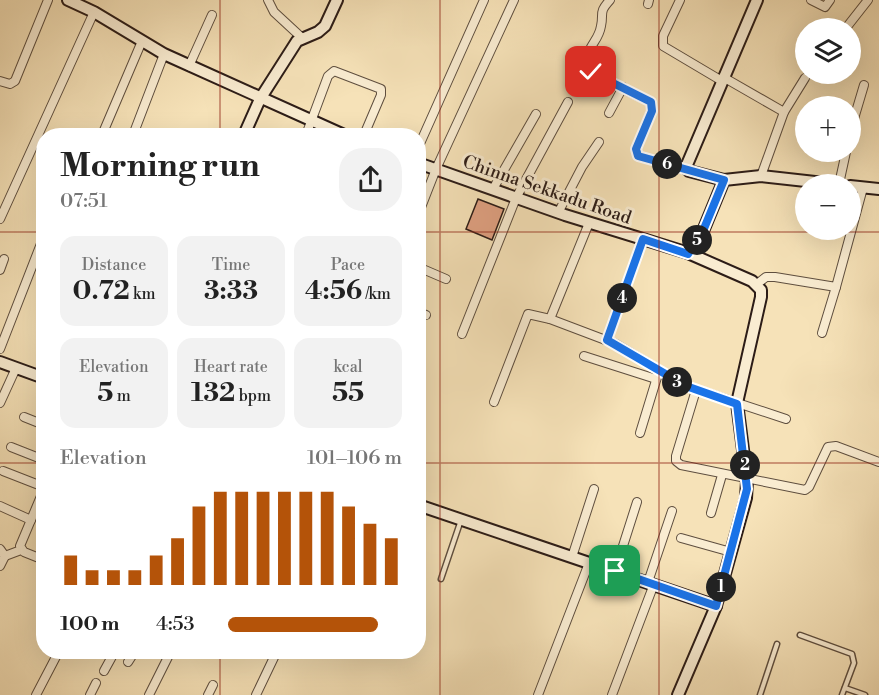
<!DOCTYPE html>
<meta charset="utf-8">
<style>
body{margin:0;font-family:"Libre Bodoni",serif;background:#f2f2f2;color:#222;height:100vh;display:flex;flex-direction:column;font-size:22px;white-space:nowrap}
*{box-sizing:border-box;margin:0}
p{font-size:20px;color:#767676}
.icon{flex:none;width:33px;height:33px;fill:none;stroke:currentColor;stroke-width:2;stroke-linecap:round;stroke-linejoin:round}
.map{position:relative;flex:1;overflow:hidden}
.side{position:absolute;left:36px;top:128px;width:390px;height:531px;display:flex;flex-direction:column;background:#fff;border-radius:24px;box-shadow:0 6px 24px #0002}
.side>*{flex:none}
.buttons{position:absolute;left:795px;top:18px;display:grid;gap:12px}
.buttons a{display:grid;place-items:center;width:66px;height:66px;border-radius:50%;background:#fff;box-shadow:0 6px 24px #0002;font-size:30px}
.pin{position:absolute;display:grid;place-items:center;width:51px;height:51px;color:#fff;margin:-26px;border-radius:12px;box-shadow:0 3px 9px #0006}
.km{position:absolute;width:30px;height:30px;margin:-15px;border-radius:50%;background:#222;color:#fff;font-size:16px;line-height:30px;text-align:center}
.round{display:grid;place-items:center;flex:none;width:63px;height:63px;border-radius:24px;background:#f2f2f2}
.summary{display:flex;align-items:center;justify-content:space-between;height:102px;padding:0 24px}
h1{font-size:33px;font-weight:700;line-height:45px}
.stats{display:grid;grid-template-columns:repeat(3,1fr);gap:9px;height:102px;padding:6px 24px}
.stats div{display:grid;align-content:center;border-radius:15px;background:#f2f2f2;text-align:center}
.stats b{font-size:26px;font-weight:700}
.stats small{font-size:16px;font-weight:400}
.stats p{font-size:16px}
.chart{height:168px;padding:12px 24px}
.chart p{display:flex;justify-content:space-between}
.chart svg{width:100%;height:108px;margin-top:6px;stroke:#b45309;stroke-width:6}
ul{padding:0 24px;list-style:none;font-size:20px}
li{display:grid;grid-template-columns:96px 72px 1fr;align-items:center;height:45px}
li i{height:15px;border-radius:8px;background:#b45309}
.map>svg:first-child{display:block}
.building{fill:#dfa081;stroke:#2c1c17;stroke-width:1.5}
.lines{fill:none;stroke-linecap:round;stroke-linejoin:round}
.lane-casing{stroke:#5e4e3f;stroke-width:7}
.street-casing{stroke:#5e4e3f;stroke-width:10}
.secondary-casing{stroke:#2c1c17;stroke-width:14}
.lane{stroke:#f9ecd1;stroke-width:4}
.street{stroke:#f9ecd1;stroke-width:8}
.secondary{stroke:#f9ecd1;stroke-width:10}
.route-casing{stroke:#fff;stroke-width:12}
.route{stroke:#1a73e8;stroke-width:8}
.grid{fill:none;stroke:#8f2418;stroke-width:1.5;stroke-opacity:0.55}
.labels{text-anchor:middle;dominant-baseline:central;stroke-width:6;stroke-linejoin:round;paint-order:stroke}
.street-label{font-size:18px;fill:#2c1c17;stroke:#f9ecd1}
</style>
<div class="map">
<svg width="879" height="695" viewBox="0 0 879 695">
<rect width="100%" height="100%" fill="#f6e2b8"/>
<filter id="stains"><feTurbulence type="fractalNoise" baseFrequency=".00333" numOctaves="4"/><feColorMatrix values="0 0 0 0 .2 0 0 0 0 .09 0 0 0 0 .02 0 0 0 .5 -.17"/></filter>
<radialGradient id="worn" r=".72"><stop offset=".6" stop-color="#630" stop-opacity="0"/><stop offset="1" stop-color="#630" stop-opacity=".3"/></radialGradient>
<path class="building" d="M478,199L504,209L492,240L466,229Z"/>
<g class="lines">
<g class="lane-casing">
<g id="lane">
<path d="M441,579L461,520"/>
<path d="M800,635L852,654L854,663L842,695"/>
<path d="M845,688L865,695"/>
<path d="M760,695L777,644"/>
</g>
</g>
<g class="street-casing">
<g id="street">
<path d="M268,0L274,12L301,37"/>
<path d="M610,0C598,13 604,13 601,26C598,44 586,43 588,67L595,76L651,102L652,110L636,149L638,156L689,171"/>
<path d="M680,0L663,36V46L722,81"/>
<path d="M811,0L825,7L830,0"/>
<path d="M648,4L649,0"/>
<path d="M846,28L868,0"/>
<path d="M189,66L212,15"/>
<path d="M723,77L784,112"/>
<path d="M0,81L10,84L15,81L48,0"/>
<path d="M609,113L623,87"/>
<path d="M850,132L864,85"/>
<path d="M102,135L142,41"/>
<path d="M133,135L164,54"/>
<path d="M306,135L328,76L334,71L381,89V95L364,135"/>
<path d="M418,148L484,0"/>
<path d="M761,176L784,112L805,78"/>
<path d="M839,184L846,152"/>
<path d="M493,189L536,114"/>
<path d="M558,213L582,167L599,142"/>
<path d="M418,215L436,169L514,0"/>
<path d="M0,219L94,12"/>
<path d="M589,223L550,319L616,344L686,386L786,419"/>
<path d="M418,267L446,279"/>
<path d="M0,270L4,259"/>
<path d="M757,284L766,277H775L836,287L863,188"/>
<path d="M418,312L426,315"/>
<path d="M822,333L836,287"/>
<path d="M462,334L516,198L568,102"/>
<path d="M607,340L643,239"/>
<path d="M0,349L44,236"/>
<path d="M584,356L656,379"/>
<path d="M696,390L676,456V461L681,465L805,490L809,487L828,447L836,446L879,462"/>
<path d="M494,402L528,314L550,319"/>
<path d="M0,403L16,368"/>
<path d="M24,417L44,425"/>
<path d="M640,433L658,374"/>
<path d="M11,447L44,460"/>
<path d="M3,471L44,487"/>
<path d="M44,489L20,546L24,552L44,560"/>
<path d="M0,506L31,520"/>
<path d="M711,513L722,475"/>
<path d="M681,538L731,552"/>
<path d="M0,549L5,556L21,550"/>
<path d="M572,557L594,489"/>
<path d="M0,566L5,556"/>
<path d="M615,571L637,502"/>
<path d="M648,582L672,511"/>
<path d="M128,662L135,651"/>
<path d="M104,671L115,651"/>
<path d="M36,695L59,651"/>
<path d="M90,695L96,683"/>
<path d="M149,695L171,651"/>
<path d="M208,695L213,685"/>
<path d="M256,695L277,651"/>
<path d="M538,695L589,563"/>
<path d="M612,695L654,584"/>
</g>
</g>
<g class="secondary-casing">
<g id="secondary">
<path d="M68,0L94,12L164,54L344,135"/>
<path d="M244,135L260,99L297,41L318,32L325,26L337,0"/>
<path d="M418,163L565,215L688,253L703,231L724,180L761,176L833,184"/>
<path d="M724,180L689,171L686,167L757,0"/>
<path d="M850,186L879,189"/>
<path d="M0,362L44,378"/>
<path d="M418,505L716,606"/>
<path d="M678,695L716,606L746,498L747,481L737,403L761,297V290L752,281L688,253"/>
</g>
</g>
<use href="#lane" class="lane"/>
<use href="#street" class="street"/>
<use href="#secondary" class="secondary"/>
</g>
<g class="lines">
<g class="route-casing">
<path id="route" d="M591,72L651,102L652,111L636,149L638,156L724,180L703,231L688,254L643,239L607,340L686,386L737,404L747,489L716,606L615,571"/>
</g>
<use href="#route" class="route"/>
</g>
<path class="grid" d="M220,0V135M440,0V695M659,0V695M0,232H44M418,232H879M0,463H44M418,463H879M220,651V695"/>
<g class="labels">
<g class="street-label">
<text transform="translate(547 190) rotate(19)">Chinna Sekkadu Road</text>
</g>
</g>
<rect width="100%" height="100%" filter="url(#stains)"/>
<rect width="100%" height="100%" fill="url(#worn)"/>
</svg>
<div class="buttons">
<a><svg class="icon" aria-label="layers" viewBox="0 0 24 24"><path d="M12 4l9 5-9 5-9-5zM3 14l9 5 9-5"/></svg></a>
<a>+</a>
<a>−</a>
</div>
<div class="pin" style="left:615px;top:571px;background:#1e9e55"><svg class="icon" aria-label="arrive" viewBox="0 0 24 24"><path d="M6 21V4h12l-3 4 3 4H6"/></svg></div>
<div class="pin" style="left:591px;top:72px;background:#d93025"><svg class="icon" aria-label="check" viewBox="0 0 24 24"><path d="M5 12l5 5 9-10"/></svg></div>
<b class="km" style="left:721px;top:587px">1</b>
<b class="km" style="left:745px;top:465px">2</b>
<b class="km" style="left:677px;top:382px">3</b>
<b class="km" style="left:622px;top:298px">4</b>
<b class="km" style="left:697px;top:240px">5</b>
<b class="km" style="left:667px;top:164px">6</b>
<section class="side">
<div class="summary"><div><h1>Morning run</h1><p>07:51</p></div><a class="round"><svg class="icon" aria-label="share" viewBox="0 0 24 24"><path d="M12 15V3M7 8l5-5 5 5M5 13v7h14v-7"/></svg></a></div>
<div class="stats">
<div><p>Distance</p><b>0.72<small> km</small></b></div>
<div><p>Time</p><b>3:33</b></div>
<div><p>Pace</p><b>4:56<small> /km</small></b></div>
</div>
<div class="stats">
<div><p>Elevation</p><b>5<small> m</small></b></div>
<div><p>Heart rate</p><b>132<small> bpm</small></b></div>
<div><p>kcal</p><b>55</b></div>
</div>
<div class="chart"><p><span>Elevation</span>101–106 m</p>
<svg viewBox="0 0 160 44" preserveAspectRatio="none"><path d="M5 44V32M15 44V38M25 44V38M35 44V38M45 44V32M55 44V25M65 44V12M75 44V6M85 44V6M95 44V6M105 44V6M115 44V6M125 44V6M135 44V12M145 44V19M155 44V25"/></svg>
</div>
<ul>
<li><b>100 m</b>4:53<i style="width:86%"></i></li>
</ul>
</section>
</div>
